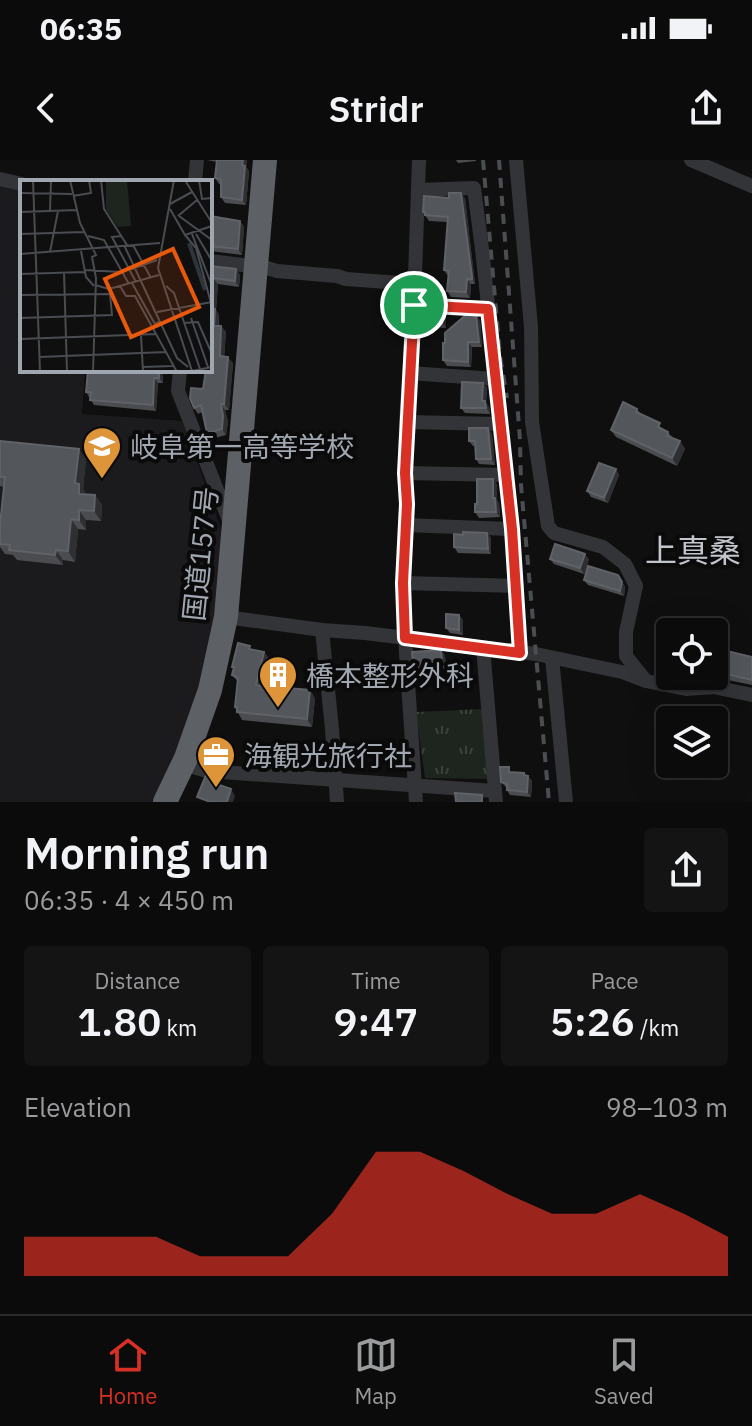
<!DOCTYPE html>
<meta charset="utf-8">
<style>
body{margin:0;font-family:"IBM Plex Sans","Noto Sans JP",sans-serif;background:#141415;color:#f1f3f6;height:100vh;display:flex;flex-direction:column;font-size:30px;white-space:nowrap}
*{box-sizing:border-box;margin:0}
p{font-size:26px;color:#9a9b9d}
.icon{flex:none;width:44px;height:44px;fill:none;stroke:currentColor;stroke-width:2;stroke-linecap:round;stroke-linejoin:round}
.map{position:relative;height:642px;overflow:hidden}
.drawer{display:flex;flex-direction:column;background:#0b0b0c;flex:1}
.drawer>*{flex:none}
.tools{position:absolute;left:656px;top:458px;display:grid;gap:16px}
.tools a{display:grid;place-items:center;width:72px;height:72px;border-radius:8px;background:#0b0b0c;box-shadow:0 8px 32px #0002,0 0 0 2px #2b2b2d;font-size:40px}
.pin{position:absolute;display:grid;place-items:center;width:68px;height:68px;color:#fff;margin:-34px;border:4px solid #fff;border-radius:50%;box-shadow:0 2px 8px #0007}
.round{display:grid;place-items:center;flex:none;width:84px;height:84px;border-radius:8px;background:#141415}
.summary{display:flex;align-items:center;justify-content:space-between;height:136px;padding:0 24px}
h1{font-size:44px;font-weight:600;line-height:60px}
.stats{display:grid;grid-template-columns:repeat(3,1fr);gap:12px;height:136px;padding:8px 24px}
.stats div{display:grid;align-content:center;border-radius:8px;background:#141415;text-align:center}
.stats b{font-size:40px;font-weight:600}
.stats small{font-size:22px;font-weight:400}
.stats p{font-size:22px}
.chart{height:224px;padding:16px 24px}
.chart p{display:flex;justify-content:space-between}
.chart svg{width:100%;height:144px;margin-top:8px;fill:#d93025;opacity:.7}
.status{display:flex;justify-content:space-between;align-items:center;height:56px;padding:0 40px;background:#0b0b0c;direction:ltr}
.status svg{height:22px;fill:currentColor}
header{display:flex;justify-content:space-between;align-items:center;height:104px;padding:0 24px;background:#0b0b0c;font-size:36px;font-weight:600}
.menu{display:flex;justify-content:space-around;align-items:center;height:112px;border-top:2px solid #2b2b2d;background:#0b0b0c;font-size:22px;color:#9a9b9d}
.menu a{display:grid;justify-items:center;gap:4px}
.menu .active{color:#d93025}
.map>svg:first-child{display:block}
.built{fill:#1b1b1d}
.park{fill:url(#park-tufts)}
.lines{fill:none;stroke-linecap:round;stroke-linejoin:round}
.street{stroke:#323437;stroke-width:14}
.highway{stroke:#5d6065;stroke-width:24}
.rail{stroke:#4b4e51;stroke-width:4;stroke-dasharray:10 8;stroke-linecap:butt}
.wall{fill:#4a4c4f}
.shaded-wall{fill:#2e2f32}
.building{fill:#53565a;stroke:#5f6267;stroke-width:2}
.route-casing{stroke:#fff;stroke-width:16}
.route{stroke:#d93025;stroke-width:10}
.labels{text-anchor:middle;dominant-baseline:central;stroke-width:8;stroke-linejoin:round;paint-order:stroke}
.poi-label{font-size:28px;fill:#a1a7b0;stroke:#0a0a0b;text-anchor:start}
.street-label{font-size:28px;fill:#a1a7b0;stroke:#0a0a0b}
.quarter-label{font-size:32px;fill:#c2c6cc;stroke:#0a0a0b}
.inset-river{fill:none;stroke:#2e363b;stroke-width:4}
.inset-road{fill:none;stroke:#494c50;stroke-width:2}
.view{fill:#e8590c;fill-opacity:0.15;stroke:#e8590c;stroke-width:4}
.inset-edge{fill:none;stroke:#a1a7b0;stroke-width:4}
</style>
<div class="status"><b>06:35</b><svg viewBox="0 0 49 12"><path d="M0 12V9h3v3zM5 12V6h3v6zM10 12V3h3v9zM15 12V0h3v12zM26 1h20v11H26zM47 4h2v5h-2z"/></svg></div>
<header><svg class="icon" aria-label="back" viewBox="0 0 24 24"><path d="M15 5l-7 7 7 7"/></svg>Stridr<svg class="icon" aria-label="share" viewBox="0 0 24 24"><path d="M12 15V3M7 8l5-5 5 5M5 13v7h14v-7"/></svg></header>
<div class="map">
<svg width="752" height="642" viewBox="0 0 752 642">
<defs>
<pattern id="park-tufts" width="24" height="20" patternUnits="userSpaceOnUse" patternTransform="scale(2)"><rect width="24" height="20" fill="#1e241e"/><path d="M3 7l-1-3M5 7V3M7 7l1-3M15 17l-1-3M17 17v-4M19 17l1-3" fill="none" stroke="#3c413c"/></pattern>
</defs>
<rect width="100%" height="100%" fill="#0f0f10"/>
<path class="built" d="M0,26L22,30V210H85L82,254L183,261L224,378L217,448L200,530L156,642H0Z"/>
<path class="park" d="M482,549L491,619L425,618L416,552Z"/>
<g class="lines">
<g class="street">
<path d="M516,0L531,167L532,262L548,366L554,373L603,387L625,404L636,426L626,472V496L646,521"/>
<path d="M691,0L752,26"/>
<path d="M0,19L22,24"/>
<path d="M195,22L197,0"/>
<path d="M418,30L474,28L482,89L512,369L520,493"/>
<path d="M210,101L267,108L277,111L337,116L346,119L414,124"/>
<path d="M414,145L488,149"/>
<path d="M180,210L178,231L229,360"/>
<path d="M409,213L495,219"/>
<path d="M406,262L500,264"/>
<path d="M405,313L506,315"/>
<path d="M405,365L512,369"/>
<path d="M403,423L517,426"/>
<path d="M226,457L322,470L365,473L536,494L622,512L646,521L686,529L713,527L752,535"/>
<path d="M322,470L332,569L337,642"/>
<path d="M483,487L496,642"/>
<path d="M552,498L566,642"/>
<path d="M196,608L207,611L495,631"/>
<path d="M416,642L405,478L403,423L405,365L407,344L405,313L406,262L414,145L419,0"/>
</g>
<path class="highway" d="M165,642L186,598L210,530L226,457L265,0"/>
<g class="rail">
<path d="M483,0L500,196L507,238"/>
<path d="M499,0L520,280L521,325L549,642"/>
</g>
</g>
<g class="wall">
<path d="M207,0H247L246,7L249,11L246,45L225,43L221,37V24H219L215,18L217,2Z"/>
<path d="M456,0H476V1L458,3Z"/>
<path d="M465,38L475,124H471L470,138L451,137L447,131L448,116L444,110L448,62L429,61L423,52Z"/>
<path d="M210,56L240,61L244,67L242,95L210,91Z"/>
<path d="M210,106L236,109L240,115L239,127L218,124L216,150L219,155V166H221L226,172L224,196L233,203L229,250H225L228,262L226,275L211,279L207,273L202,252L198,254L194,248L203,229L205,213L203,210H210Z"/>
<path d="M446,157V168L429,167L425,162Z"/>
<path d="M480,160L482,187H472L471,207L447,206L443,200L445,183Z"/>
<path d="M162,210L163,223H158L156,251L94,245L86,232Z"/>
<path d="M483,223L487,228L486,243L489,247L490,254L465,253L461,248Z"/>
<path d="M637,249L642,255L668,272L673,278L680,281L685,289L677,306L616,277L611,270Z"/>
<path d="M492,274L495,305L479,304L476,299L475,286H473L469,281Z"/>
<path d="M0,281L86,299L83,329L86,334L95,335L102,345L101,361L86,360V370L78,369L75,402L63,400V405L17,400L13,395L5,394L0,387V365L4,327L0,326Z"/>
<path d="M616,309L619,315L608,343L591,337L587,331Z"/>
<path d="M493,319L497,325V340L499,343L500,357L479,358L475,352L477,344Z"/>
<path d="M487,373L491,378V394L458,393L454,387L463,375Z"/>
<path d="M550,399H589L584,414L554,404Z"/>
<path d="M618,415L625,427L624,436L588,425L584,420Z"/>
<path d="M459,455L463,460V475L450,473L446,468Z"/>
<path d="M714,488L752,497V525L714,517Z"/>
<path d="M253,490L264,492L270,500L264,527L315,538L312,567L242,560L235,547L238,522L232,515L234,509L232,507Z"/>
<path d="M441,490L445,496L446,509L417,510L413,504Z"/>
<path d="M513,612L524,613L532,621L531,637L510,635L507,630V628L501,622Z"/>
</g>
<g class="shaded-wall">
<path d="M243,0H247L246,7L249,11L246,45L242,40Z"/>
<path d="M461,33L465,38L475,124L472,119Z"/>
<path d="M240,61L244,67L242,95L238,89Z"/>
<path d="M236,109L240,115L239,127L235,121Z"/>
<path d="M213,118L218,124L216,150L219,155L218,172L214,166L212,148Z"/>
<path d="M467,119L471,124L470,138L466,132Z"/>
<path d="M443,151L446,157V168L442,162Z"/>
<path d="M476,155L480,160L482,187L479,182Z"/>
<path d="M221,166L226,172L224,202L220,196Z"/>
<path d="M468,182L472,187L471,207L468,202Z"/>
<path d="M228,197L233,203L229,250L224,244Z"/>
<path d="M159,210H162L163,223L159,218Z"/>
<path d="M154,218L158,223L156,251L153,245Z"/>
<path d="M483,223L487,228L486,243L489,247L490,254L482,241Z"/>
<path d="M221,244L225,250L228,262L226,275L222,269Z"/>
<path d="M488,268L492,274L495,305L491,299Z"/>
<path d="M680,281L685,289L677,306L672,298Z"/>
<path d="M79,289L86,299L83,329L86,334H79L75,323Z"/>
<path d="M616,309L619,315L608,343L604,338Z"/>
<path d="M493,319L497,325V340L499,343L500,357L496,352L493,338Z"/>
<path d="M95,335L102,345L101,361L94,351Z"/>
<path d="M79,350L86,360V370L79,360Z"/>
<path d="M71,359L78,369L75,402L68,391Z"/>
<path d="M487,373L491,378V394L488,389Z"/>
<path d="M56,390L63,400V405L55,395Z"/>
<path d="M585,394L589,399L584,414L580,408Z"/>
<path d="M618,415L625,427L624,436L620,431Z"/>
<path d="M459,455L463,460V475L459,470Z"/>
<path d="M441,490L445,496L446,509L442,503Z"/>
<path d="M264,492L270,500L262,533L256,525Z"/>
<path d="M310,530L315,538L312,567L307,559Z"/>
<path d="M524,613L528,619V616L532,621L531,637L527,632Z"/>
<path d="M231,629L235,636L233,642H227Z"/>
</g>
<g class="building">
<path d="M217,0H243L242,5L245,6L242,40L221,37V19L215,18Z"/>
<path d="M449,33H461L472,117V119H467L466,132L447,131L449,111L444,110L448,57L425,55V52H423L424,36L449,38Z"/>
<path d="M210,56L240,61L238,89L210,86Z"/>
<path d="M210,106L236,109L235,121L213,118L212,148L215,149L214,166H221L220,196L228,197L224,244H221L223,256L222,269L207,273L201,245L194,248L190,238L191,228L203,229L206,210H210Z"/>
<path d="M426,150L443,151L442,162H425Z"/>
<path d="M468,153L476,155L479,182H468V202L443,200V183H445V173Z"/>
<path d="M88,210H159V218H154L153,245L90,240L91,232H86Z"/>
<path d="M462,222L483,223L482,241H485L486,248H461Z"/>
<path d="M623,242L637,249L636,252L660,263L658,267L668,272L667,276L680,281L672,298L611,270Z"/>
<path d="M469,268H488L491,299H476L475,281H469Z"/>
<path d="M0,281L79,289L75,323L79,324V334L95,335L94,351L79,350V360L71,359L68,391L56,390L55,395L9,390L10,385L0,384V365L5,317H0Z"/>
<path d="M599,303L616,309L604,338L587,331Z"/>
<path d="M477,319H493V338H495L496,352H475V344H477Z"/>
<path d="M463,372L487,373L488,389L454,387V374L463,375Z"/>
<path d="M555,384L585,394L580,408L550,399Z"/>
<path d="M588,406L618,415L622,422L620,431L584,420Z"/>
<path d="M446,454L459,455V470L446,468Z"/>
<path d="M238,483L250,486L249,489L264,492L256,525L287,531V528L310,530L307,559L237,552V548L235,547L238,518L232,515L234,507H232Z"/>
<path d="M714,488L752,497V520L714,511Z"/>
<path d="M441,490L442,503L413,504L412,492Z"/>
<path d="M500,607H509V612L524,613V615L528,616L527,632L507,630V624L501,622Z"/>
<path d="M206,615L221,620L219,625L231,629L227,642H208V641L197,637Z"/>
<path d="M455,633L482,635V642H456Z"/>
</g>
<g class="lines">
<g class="route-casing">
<path id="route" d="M414,145L488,149L512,369L520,493L405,478L403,423L407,344L405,313Z"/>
</g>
<use href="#route" class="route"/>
</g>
<defs>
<g id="school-pin" transform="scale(2)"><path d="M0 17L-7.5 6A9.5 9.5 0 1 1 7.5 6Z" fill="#de9439" stroke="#0a0a0b"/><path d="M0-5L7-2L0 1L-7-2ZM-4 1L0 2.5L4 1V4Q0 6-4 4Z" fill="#fff"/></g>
<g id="building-pin" transform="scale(2)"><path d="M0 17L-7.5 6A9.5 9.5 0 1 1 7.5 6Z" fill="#de9439" stroke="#0a0a0b"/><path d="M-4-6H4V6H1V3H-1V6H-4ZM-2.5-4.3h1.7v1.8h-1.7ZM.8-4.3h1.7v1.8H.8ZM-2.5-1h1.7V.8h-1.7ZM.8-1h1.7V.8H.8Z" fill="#fff"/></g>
<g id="office-pin" transform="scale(2)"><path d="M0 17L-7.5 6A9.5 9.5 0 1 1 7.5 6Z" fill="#de9439" stroke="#0a0a0b"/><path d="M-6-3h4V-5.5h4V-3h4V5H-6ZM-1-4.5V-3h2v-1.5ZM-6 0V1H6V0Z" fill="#fff"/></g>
</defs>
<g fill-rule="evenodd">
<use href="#school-pin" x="102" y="286"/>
<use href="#building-pin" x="278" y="515"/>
<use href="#office-pin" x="216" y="595"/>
</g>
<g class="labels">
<g class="poi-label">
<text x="130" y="286">岐阜第一高等学校</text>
<text x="306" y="515">橋本整形外科</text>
<text x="244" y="595">海観光旅行社</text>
</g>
<g class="street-label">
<text transform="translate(200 394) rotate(-84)">国道157号</text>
</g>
<g class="quarter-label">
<text x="693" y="390">上真桑</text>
</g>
</g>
<g transform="translate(20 20)">
<rect width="192" height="192" fill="#0f0f10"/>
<path d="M86,0H107L111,46L98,47L86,30Z" fill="#1e241e"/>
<path class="inset-river" d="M169,63L185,110"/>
<path class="inset-road" d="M13,0L20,192M50,0L60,43L76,75L72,77L76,98L73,192M81,0L84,29L107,65M154,0L138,88L172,191L192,187M168,0L192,1M179,0L182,19L192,18M166,2L192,43M0,13L52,14M53,16L71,13L69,0M150,24L172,12M150,29L165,55L192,46M30,31L31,0M0,32L57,30M158,36L177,20M159,36L192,60M0,54L64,52M172,54L192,106M176,54L192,81M165,55L176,68L191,123M68,56L84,60L109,104M101,56L92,57L116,102M104,65L157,178L168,187M113,65L131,98M61,71L66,97L74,106M30,72L38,31M0,74L140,63M65,90L101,92M109,90L137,80M44,92L47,192M0,94L65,92M112,103L135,144L140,141M75,105L89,109L139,95M100,106L106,116H115L157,192M146,106L154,113L180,189M0,115L90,114L92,135L0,138M137,132L192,122M171,138L188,187M164,143L178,142L192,174M121,155L123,192M0,159L136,154M19,177L146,172M122,187L153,186"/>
<path class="view" d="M153,69L179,127L111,157L85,99Z"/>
<rect width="192" height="192" class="inset-edge"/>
</g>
</svg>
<div class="tools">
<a><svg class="icon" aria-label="locate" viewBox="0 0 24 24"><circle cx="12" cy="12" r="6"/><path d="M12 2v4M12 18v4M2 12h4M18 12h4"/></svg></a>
<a><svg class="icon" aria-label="layers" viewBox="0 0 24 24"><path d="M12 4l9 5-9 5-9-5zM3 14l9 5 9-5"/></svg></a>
</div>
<div class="pin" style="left:414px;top:145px;background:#1e9e55"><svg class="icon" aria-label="arrive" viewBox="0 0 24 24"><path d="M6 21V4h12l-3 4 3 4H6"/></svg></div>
</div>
<section class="drawer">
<div class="summary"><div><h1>Morning run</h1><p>06:35 · 4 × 450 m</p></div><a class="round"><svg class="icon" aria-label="share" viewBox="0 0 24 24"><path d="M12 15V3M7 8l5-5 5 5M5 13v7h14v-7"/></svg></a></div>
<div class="stats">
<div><p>Distance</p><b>1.80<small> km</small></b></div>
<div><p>Time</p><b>9:47</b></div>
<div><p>Pace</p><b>5:26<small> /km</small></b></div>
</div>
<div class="chart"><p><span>Elevation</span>98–103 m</p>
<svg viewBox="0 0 160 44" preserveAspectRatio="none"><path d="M0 44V32L10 32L20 32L30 32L40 38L50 38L60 38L70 25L80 6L90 6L100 12L110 19L120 25L130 25L140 19L150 25L160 32V44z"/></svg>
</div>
</section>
<nav class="menu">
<a class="active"><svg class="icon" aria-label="home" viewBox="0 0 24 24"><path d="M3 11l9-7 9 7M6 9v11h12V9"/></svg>Home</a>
<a><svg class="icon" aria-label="map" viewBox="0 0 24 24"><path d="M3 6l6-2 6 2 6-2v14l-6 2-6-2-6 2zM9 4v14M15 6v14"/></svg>Map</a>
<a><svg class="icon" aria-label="saved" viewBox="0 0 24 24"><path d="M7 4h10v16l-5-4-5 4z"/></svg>Saved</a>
</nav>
